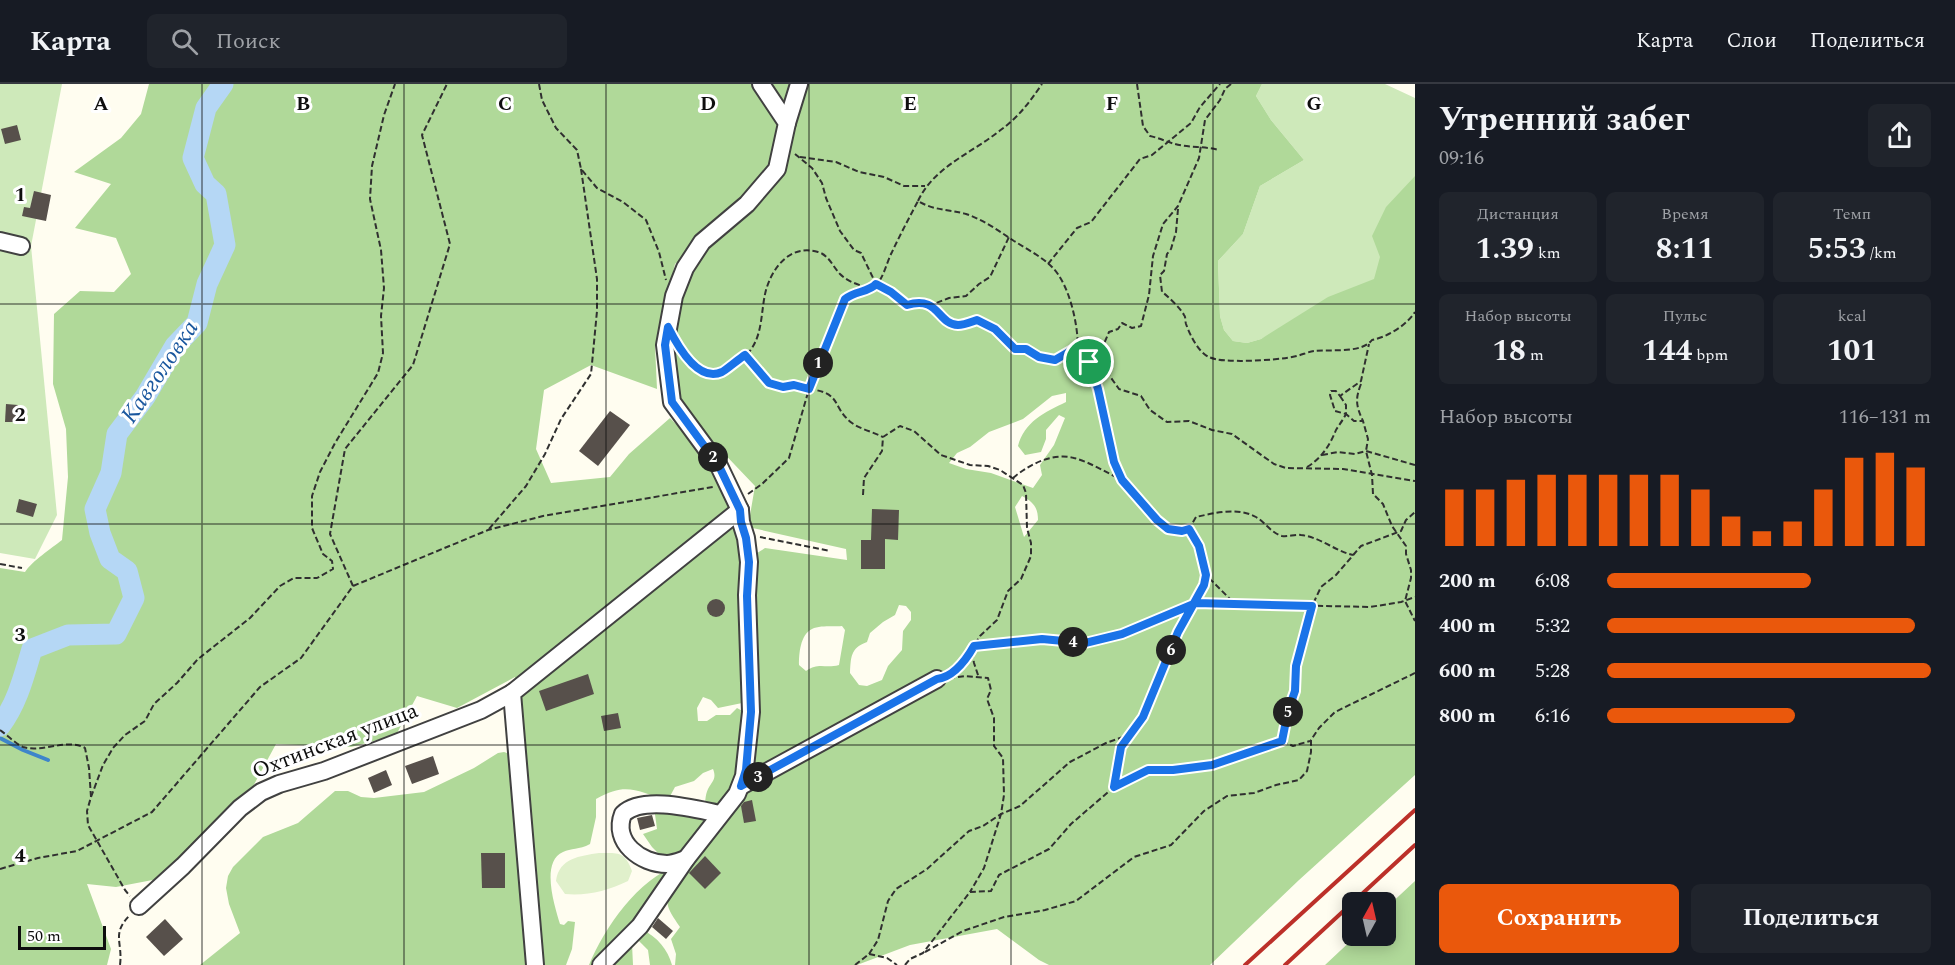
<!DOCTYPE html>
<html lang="ru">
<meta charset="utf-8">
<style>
body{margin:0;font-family:Spectral,serif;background:#20242c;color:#f1f3f6;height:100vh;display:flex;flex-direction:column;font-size:22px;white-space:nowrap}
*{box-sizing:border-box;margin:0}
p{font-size:20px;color:#9ea1a6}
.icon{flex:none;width:33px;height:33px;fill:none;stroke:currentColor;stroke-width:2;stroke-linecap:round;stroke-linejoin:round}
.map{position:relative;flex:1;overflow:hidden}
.side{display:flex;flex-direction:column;background:#171b24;width:540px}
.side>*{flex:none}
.needle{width:39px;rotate:8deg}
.fabs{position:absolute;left:1342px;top:808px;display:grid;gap:12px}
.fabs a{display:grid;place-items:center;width:54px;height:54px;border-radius:9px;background:#171b24;box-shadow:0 3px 15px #0003;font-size:30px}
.scale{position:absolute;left:18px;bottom:15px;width:88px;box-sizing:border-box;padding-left:6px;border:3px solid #0e0e0e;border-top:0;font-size:16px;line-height:21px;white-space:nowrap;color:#0e0e0e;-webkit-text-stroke:4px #fff;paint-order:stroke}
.pin{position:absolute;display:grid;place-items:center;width:51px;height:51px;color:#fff;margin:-26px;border:3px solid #fff;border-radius:50%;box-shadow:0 2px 6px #0007}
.km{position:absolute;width:30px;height:30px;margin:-15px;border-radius:50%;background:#222;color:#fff;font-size:16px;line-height:30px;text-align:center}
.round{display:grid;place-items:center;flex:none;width:63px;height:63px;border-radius:9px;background:#20242c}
.headline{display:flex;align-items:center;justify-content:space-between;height:102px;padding:0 24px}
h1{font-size:33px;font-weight:700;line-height:45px}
.figures{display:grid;grid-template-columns:repeat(3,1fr);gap:9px;height:102px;padding:6px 24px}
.figures div{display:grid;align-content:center;border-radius:9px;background:#20242c;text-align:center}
.figures b{font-size:30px;font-weight:700}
.figures small{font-size:16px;font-weight:400}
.figures p{font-size:16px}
.chart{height:168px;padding:12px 24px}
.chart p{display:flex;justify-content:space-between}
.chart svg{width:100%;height:108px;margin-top:6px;stroke:#ea580c;stroke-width:6}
.button{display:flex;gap:12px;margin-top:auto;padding:12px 24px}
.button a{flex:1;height:69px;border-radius:9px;background:#ea580c;color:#fff;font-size:24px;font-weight:700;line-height:69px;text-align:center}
.button a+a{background:#20242c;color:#f1f3f6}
ul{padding:0 24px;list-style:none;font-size:20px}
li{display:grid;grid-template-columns:96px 72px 1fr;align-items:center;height:45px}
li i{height:15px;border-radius:8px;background:#ea580c}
header{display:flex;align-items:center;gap:36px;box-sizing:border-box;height:84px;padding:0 30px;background:#171b24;border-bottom:2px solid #363941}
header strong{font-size:28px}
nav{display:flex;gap:33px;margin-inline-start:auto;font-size:21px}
.search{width:420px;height:54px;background:#20242c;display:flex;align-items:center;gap:15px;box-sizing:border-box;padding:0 21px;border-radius:9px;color:#9ea1a6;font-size:22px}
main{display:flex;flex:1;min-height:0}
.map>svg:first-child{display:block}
.green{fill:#cee9ba}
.forest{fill:#b0d999;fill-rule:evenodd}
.pitch{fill:#e0f0cb}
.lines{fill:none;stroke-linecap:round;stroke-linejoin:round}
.stream{stroke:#3e85ca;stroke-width:4}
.river{stroke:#b5d7f5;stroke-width:21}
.building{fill:#57504b}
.minor-casing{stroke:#414141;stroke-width:20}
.path{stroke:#303030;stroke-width:2;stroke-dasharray:6 3;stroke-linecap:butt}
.minor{stroke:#fff;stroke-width:16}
.rail{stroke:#bc3029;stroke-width:4}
.route-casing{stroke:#fff;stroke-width:12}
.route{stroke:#1a73e8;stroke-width:8}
.grid{fill:none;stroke:#0e0e0e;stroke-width:1.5;stroke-opacity:0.55}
.labels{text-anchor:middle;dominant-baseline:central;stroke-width:6;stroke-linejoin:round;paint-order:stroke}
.street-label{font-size:22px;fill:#0e0e0e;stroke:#fff}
.water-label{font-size:24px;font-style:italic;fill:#1a579e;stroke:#fff}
.grid-label{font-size:20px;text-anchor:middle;font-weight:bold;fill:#0e0e0e;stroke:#fff;stroke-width:6;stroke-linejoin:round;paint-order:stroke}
</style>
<header>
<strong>Карта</strong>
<div class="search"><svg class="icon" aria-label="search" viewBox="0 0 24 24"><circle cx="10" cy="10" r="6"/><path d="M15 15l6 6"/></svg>Поиск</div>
<nav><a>Карта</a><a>Слои</a><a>Поделиться</a></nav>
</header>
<main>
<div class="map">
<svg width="1415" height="881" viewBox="0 0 1415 881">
<rect width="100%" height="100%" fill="#fffdf0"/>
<g class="green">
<path d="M0,0H62L31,162L57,431L35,475L0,469Z"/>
<path d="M1262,0H1385L1415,14V182L1261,255L1247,259L1233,257L1224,246L1220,232L1218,177L1243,150L1260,102L1304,76L1271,36L1256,12Z"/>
</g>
<g class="forest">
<path d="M149,0H760L785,40L782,62L788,39L763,0H1262L1256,12L1271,36L1304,76L1260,102L1243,150L1218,177L1220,232L1224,246L1233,257L1247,259L1261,255L1328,213L1374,195L1380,173L1372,152L1386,123L1415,92V691L1299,796L1210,881H1049L1039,876L997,845L910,861L857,881H675L676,870L671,855L680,843C676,837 670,829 668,822C664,806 686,779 695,766L681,772L662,773L652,763L643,750L657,745L654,723L676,724L714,732L717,735L740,709L748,689L754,635L749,511L750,478L754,471L765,464L847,476L846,465L748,443L755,402L714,359L679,315L674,261L682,208L701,159L675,180L655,262L657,305L591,281L544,306L536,365L551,399L610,393L629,370L670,334L707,372L738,425L737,437L747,478L746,511L747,618L718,624L711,616L703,613L697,624L698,637H707L716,631H730L737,624L748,630L740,701L736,710L719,729L705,727C705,720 705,711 708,705C712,697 717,695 713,685L703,689L694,697L675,703L668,716C636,708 628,697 596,715V733L590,760C579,766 571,764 563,768C540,778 555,823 560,840L564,841L568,837L575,838L572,865L566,881H538L515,593L457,624L417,612L396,651L351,663L276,660L250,708L163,794L116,803L87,800L111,865L107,881H0V484L25,488C32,477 52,464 62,456L68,393L66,345L53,300L54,230L80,207L114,208L131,190L116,154L75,144L111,100L74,88L121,54L141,30ZM1066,309V318C1045,328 1024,338 1018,362L1025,371L1041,368L1046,355V346L1059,331L1065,334L1054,361L1040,381L1042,391L1033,404L991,389L966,385L949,379L957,369L970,363L989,348L1023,335L1052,312ZM1022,412C1033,418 1038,423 1038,436L1024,453L1015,423ZM899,521L906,522L911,528V536L903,547L902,566L888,582L882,596L867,602L859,601L850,589C851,574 850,564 867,558L870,549L883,538L895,531ZM842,542L845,546L839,581C825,585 819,578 806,587L799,581C799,570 800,551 812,545C820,541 833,543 842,542Z"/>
<path d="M504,668L510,670L527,881H200L240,849L229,820L226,804L228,792L233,783L263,753L298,739L335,707H348L361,713L374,714L424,708L474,684L498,669Z"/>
<path d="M678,781L632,860L633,881H589C605,843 638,795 678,781Z"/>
<path d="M1415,797V881H1325L1356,852H1386V824Z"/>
<path d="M642,846C657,852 668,866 672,881H650L648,866L639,857Z"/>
</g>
<path class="pitch" d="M599,769C618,769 625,767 632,787L628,797C607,807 587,812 565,810L556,797C559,774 580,772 599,769Z"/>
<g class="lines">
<path class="stream" d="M0,654L23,666L48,676"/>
<path class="river" d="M0,642C17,620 24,592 32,565L68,551L116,550L134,514L127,487L110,475L100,449L95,425L111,389L117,350L145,313L175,262L197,239L207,200L225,161L216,110L205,100L193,74L206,24L223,0"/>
</g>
<g class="building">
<path d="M17,41L21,56L5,60L1,45Z"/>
<path d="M34,107L51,111L46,137L22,132L24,123L30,124Z"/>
<path d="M6,320L18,321L16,338H5Z"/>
<path d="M610,327L630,341L598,382L579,367Z"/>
<path d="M19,415L37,420L33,433L16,428Z"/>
<path d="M872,425L899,426L898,456L885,455V485H861V456H871Z"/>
<circle cx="716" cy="524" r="9"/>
<path d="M588,590L594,610L546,627L539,607Z"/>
<path d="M618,629L621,644L604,647L601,632Z"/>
<path d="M433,672L439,690L412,700L405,682Z"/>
<path d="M386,686L392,701L374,709L368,694Z"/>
<path d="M752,716L756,737L744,739L741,722L744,718Z"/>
<path d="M652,731L655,742L640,746L637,734Z"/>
<path d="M481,769H505V804H482Z"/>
<path d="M705,772L721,789L705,805L689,789Z"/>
<path d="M658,834L673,847L666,855L652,843Z"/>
<path d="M165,835L183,855L164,872L146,853Z"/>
</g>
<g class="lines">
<g class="minor-casing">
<g id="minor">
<path d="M787,39L799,0"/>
<path d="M0,157L21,162"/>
<path d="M741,702L937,595"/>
<path d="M686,775C680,777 673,780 667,780C641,780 612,758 623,730C643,711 695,725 720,730"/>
<path d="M139,822L183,782L240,724L261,708L279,700L324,687L481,626L512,609"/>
<path d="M535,881L512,609L740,426"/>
<path d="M601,881L640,842L686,775L737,710L744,692L751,628L747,511L749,478L746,454L741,438L740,426L719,382L672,318L665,261L674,212L685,184L702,158L747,120L777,85L787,39L761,0"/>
</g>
</g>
<g class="path">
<path d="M539,0L542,16L556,44L577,66L581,85L597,104L623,118L646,136L659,168L666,196"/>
<path d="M1137,0L1143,42L1150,52C1159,54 1167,58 1175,60C1189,64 1205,62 1219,66"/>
<path d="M1231,0L1225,5L1220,16L1205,36L1199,74L1178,122L1163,140L1153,172L1149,211L1141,242L1132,244L1122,239L1118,245L1109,248L1103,262L1104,284L1119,305L1141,312L1150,326L1167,338L1189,337L1212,346L1232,350L1274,380L1286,384L1343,385L1415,397"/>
<path d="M795,70L812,84L822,99L826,114L840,147L854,166L861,169L876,200L891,208L907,221L916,219L931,221L949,214L966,212L979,200L990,193L1009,153"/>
<path d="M800,73L836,78L859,88L884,93L904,102H925"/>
<path d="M918,117C934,83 970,70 998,48C1018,34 1029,19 1042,0"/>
<path d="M1178,125L1176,148L1171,165L1167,170L1164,187L1160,191L1162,208C1167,211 1181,225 1184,231C1186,233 1185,237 1186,240C1190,251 1198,268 1209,273C1222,280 1277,276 1292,273C1300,272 1307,268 1314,267C1330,265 1361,270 1372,256C1387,253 1406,242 1415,228"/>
<path d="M1048,180L1077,144L1091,138L1140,75L1152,71L1191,39L1200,23L1220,0"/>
<path d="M931,221C950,239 951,243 977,236L995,245L1015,265H1027L1039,273L1055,276L1074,265H1078C1097,288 1102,319 1109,347C1111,358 1111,369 1115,379C1122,400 1148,432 1167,443C1174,447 1182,447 1189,445L1196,433C1214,429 1238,423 1256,433C1265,438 1271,449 1282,452C1288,453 1295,450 1301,451C1320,453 1335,467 1353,471"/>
<path d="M680,267C693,282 705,293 725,288C732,277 746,274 752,264C763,247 761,225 766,206C773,182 791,160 818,168C829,171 833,183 840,190C848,198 859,201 869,204"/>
<path d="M745,271L769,299L783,303L794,301L809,305L845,215C856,206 861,210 871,205C883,199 886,179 892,168C900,151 909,134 918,117C935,127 948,125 966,130C984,136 999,147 1014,157C1027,165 1042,173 1052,183C1070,201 1078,241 1078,265"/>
<path d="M1089,278H1098L1103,275"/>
<path d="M1361,300C1355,315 1356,322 1363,337"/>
<path d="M1340,312L1346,321V330L1354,337H1363L1368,355L1366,367L1372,391L1373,410L1383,420L1392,442L1406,462V470L1411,486V494L1405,517L1415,537"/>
<path d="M1322,371L1338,368L1355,370L1366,367L1415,381"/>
<path d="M1307,383C1321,375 1330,361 1336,346C1339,341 1343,336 1346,330L1335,327L1330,311L1331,307H1336L1340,312L1361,297L1369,260"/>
<path d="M1013,394C1028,381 1053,368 1074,374C1090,378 1107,389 1122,396"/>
<path d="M748,410L762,400L789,374L809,305C843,309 831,323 852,339C860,345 873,348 883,353"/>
<path d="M863,411L864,394L882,367L883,353L900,342L914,347L941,371L970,381L988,382L1000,386L1023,401L1026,409L1027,444L1031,459V472L1021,495L1008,507L997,536L980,552L965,577L950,590"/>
<path d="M489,445L526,402L545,370L561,335L591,290L597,227V195L581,85"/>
<path d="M1189,445L1199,462L1206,491L1233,518"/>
<path d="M760,453L830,467"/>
<path d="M0,480L22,484"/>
<path d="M353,502L330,450L345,365L413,281L450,160L422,51L447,0"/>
<path d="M974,562L1042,555L1085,559L1122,550L1196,519L1370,523L1401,518L1415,513"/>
<path d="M972,568L974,579L979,594"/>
<path d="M949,594L965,592L988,594L991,606L987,615L994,634V662L1003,674L1004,711L1001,730L984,784L970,808"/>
<path d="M0,646C7,651 16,660 23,663C43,669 67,654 85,664L89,684L91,713L87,727L88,741L125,806L130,812"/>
<path d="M1282,657L1293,662L1310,657"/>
<path d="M1114,703L1121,663L1143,633L1178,548L1204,501L1206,491"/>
<path d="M91,713L103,681L113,664L125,651L145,637L154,620L177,599L198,575L250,534L280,502L294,494H317L333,485L332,477L323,470L312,444V412L320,388L335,359L378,289L383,269L381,232L384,204L381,166L370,115L372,82L384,31L395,0"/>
<path d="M0,785L38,774L77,767L152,728L260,603L301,574L353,502L488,446L543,432L713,403"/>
<path d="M925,868L963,847L1004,833L1045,826L1076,817L1134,773L1171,761L1204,727L1227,712L1254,709L1276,701L1299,696L1307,687L1311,668V656L1319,644L1335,628L1415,589"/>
<path d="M869,870L878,856L888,817L896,805L927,785L969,747L983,742L1001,730L1020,722L1070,678L1106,659L1131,650"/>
<path d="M120,881C123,858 111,850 130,831"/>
<path d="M855,881L869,870L887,874L897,881"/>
<path d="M905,881L910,875L923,869L970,808L991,807L999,791L1049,765L1071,740L1114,703L1148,686H1173L1212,681L1282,657L1288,626L1295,607L1296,582L1312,522L1321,503L1336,491L1361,462L1401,447L1406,436L1415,428"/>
</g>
<use href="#minor" class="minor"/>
<g class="rail">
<path d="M1245,881L1415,726"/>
<path d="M1285,881L1415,761"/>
</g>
</g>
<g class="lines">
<g class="route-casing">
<path id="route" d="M1089,278L1078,265H1074L1055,276L1039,273L1026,265H1015L995,245L977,236C971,238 964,241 958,241C937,240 939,211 907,221L891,208L876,200C869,208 855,207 845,215L809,305L794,301L783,303L769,299L745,271C740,274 725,287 722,288C698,299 677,261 668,243L665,261L672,318L719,382L740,426L741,438L746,454L749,478L747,512L751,628L746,686L741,702L937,595C954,593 966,576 974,562L1042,555L1085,559L1122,550L1196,519L1312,522L1296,582L1295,607L1288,627L1282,657L1212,681L1173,686H1148L1114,703L1121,663L1143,633L1178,548L1204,501L1206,491L1199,462L1189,445L1182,447L1168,445L1157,436L1122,396L1114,378L1098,305L1089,278"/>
</g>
<use href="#route" class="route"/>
</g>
<path class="grid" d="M202,0V881M404,0V881M606,0V881M809,0V881M1011,0V881M1213,0V881M0,220H1415M0,440H1415M0,661H1415"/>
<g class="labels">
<g class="street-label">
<text transform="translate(335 657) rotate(-21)">Охтинская улица</text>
</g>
<g class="water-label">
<text transform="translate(160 288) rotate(-56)">Кавголовка</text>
</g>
</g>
<g class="grid-label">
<text x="101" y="26">A</text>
<text x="303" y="26">B</text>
<text x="505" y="26">C</text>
<text x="708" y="26">D</text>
<text x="910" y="26">E</text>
<text x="1112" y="26">F</text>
<text x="1314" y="26">G</text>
<text x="20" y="117">1</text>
<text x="20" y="337">2</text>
<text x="20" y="557">3</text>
<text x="20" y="778">4</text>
</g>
</svg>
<div class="fabs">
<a><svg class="needle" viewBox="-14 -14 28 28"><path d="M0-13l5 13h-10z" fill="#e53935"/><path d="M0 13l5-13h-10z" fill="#9ea1a6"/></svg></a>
</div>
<div class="scale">50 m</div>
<div class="pin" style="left:1089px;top:278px;background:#1e9e55"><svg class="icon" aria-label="arrive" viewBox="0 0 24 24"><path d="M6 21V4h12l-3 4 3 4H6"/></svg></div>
<b class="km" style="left:818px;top:279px">1</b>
<b class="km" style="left:713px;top:373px">2</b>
<b class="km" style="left:758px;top:693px">3</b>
<b class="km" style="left:1073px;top:558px">4</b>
<b class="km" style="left:1288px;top:628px">5</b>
<b class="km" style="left:1171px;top:566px">6</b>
</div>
<section class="side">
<div class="headline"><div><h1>Утренний забег</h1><p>09:16</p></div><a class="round"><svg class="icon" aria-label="share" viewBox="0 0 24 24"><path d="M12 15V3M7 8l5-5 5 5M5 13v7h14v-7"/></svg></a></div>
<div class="figures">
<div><p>Дистанция</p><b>1.39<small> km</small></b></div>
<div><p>Время</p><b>8:11</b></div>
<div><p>Темп</p><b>5:53<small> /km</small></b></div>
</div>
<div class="figures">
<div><p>Набор высоты</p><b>18<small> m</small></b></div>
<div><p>Пульс</p><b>144<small> bpm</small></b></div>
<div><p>kcal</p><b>101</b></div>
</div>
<div class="chart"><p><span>Набор высоты</span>116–131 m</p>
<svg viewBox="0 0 160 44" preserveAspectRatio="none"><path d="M5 44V21M15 44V21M25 44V17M35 44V15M45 44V15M55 44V15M65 44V15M75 44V15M85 44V21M95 44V32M105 44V38M115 44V34M125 44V21M135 44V8M145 44V6M155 44V12"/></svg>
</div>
<ul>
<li><b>200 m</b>6:08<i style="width:63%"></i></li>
<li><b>400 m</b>5:32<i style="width:95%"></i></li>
<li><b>600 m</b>5:28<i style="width:100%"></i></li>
<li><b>800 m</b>6:16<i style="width:58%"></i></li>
</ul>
<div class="button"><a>Сохранить</a><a>Поделиться</a></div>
</section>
</main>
